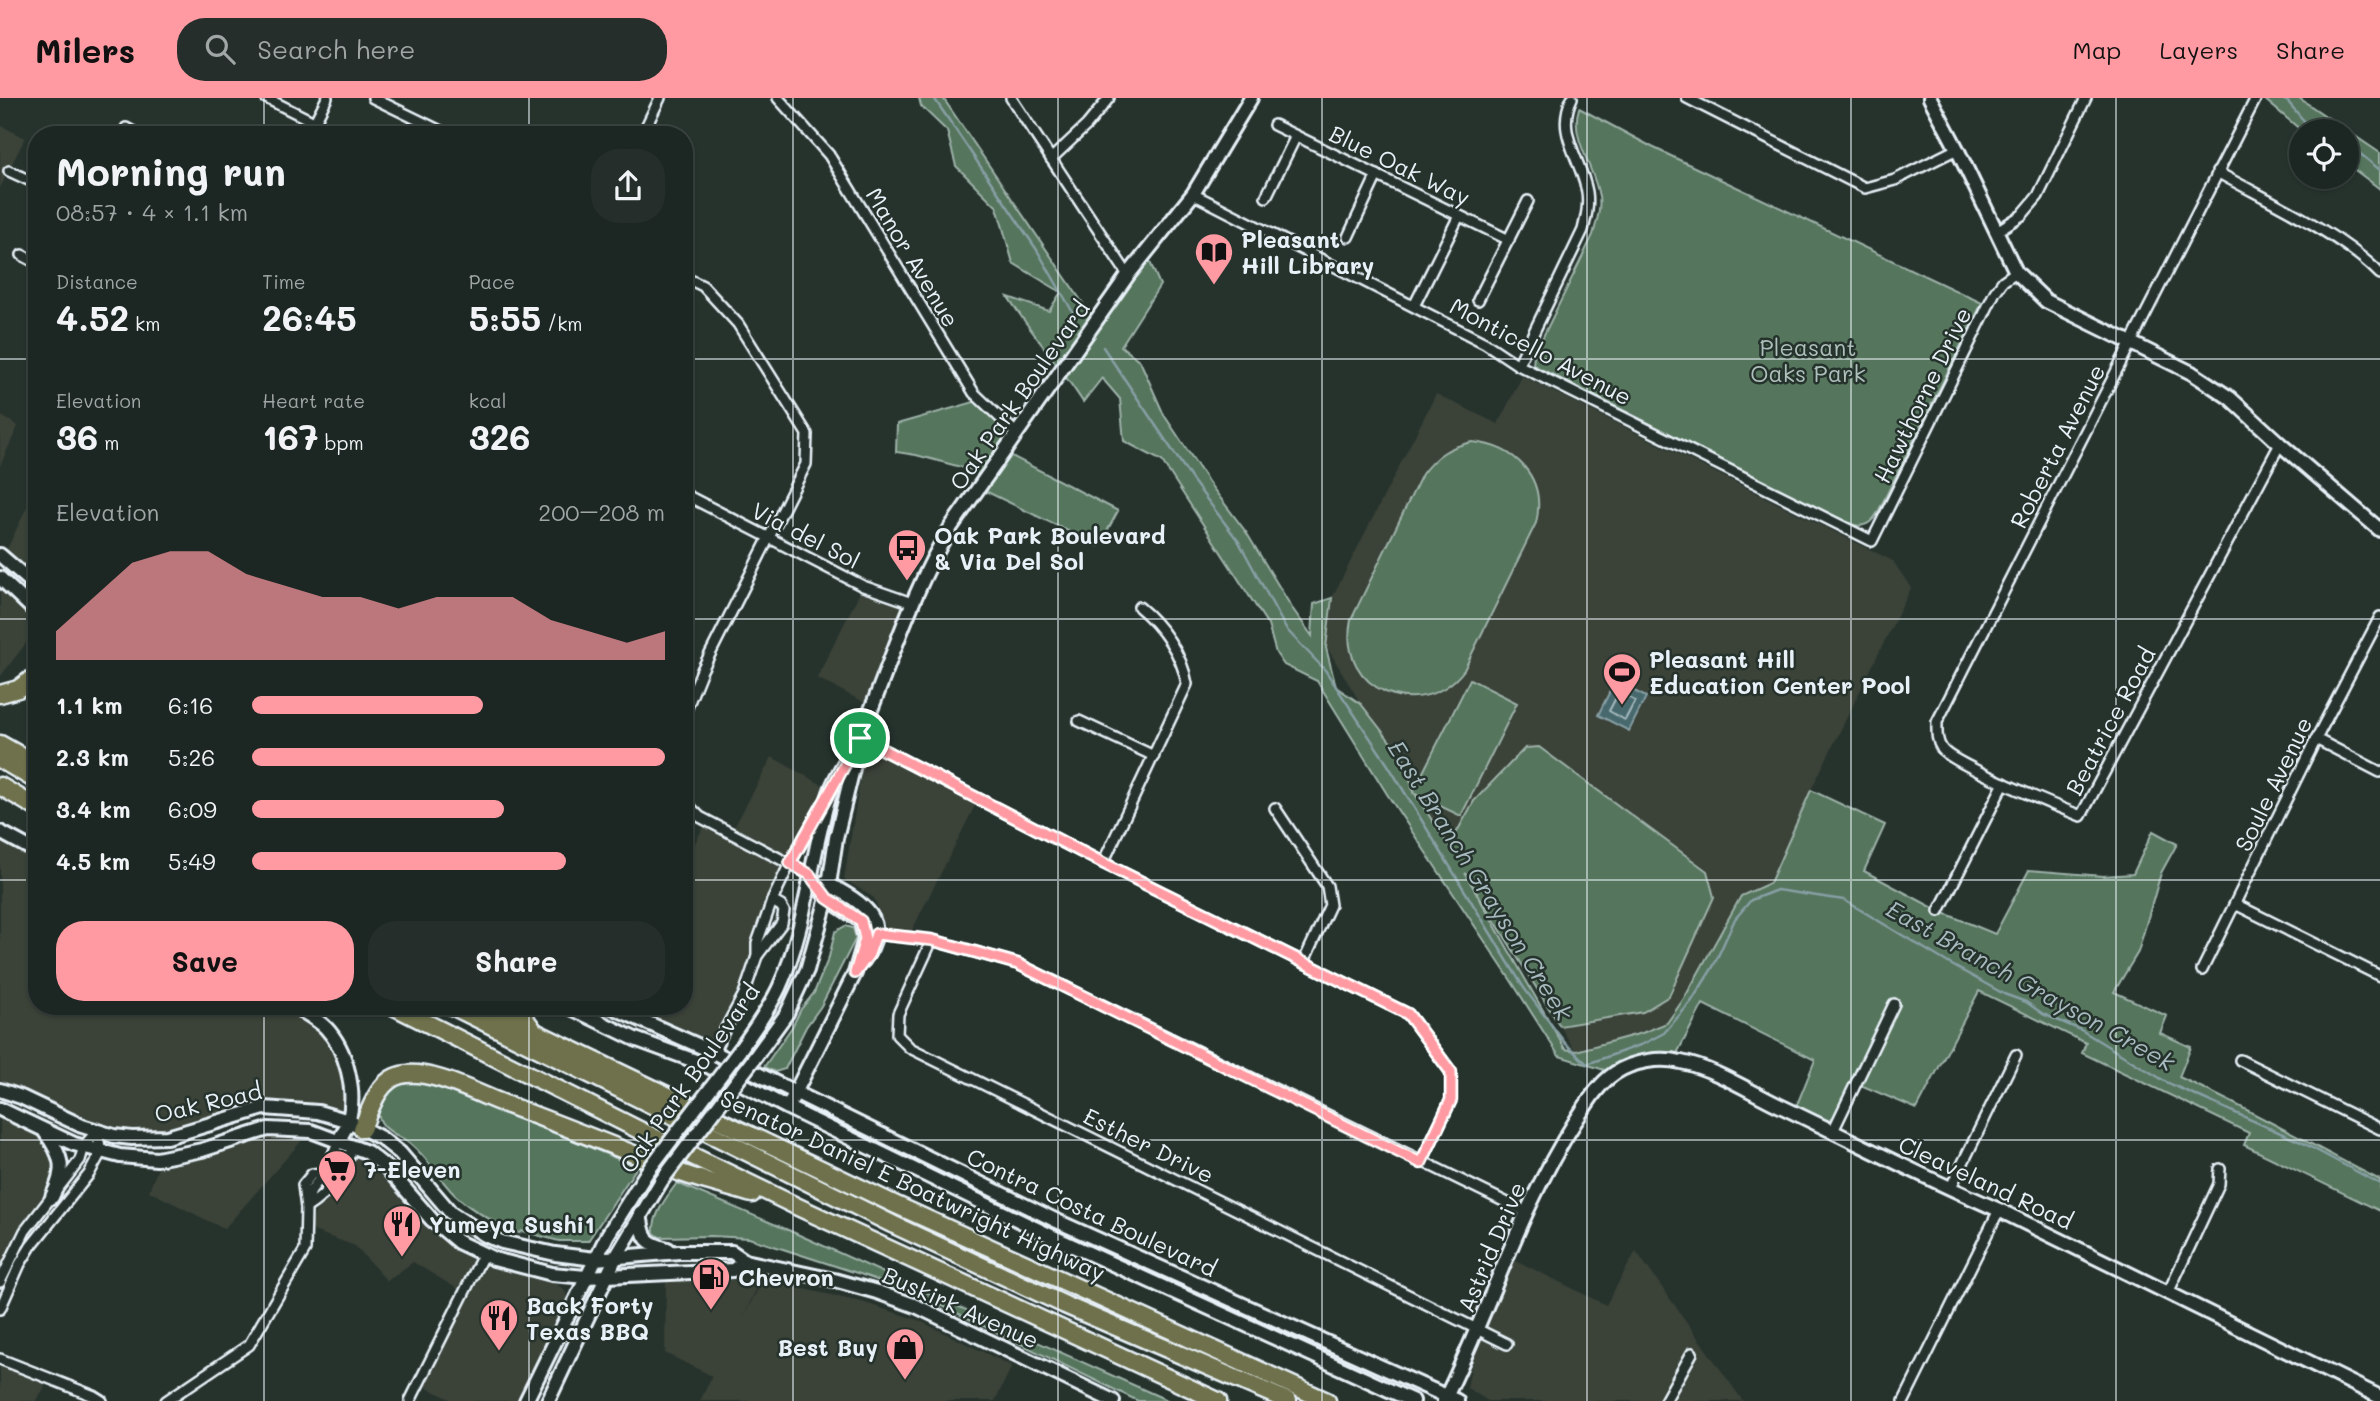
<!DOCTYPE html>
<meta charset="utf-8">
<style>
body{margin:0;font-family:Mali,sans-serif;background:#252e2a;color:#f1f3f6;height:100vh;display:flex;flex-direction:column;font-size:26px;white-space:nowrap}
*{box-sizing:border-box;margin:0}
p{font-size:23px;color:#a0a5a5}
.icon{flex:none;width:38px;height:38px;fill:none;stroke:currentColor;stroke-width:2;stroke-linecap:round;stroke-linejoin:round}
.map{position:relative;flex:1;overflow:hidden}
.drawer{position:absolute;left:28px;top:28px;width:665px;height:889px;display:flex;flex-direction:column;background:#1c2622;border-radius:28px;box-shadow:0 2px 5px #0004,0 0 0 2px #3a4340}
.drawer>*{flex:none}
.fabs{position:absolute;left:2289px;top:21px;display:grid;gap:14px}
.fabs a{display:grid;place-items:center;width:70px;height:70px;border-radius:50%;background:#1c2622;box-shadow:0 2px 5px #0004,0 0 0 2px #3a4340;font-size:35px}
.pin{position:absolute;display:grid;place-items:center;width:60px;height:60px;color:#fff;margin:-30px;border:4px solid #fff;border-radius:50%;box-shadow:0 2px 7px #0007}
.round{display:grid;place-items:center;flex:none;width:74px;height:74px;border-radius:28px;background:#252e2a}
.overview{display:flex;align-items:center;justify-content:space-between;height:119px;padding:0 28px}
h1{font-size:38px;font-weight:700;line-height:52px}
.figures{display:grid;grid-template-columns:repeat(3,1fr);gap:10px;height:119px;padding:7px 28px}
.figures div{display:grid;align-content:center}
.figures b{font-size:35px;font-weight:700}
.figures small{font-size:19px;font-weight:400}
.figures p{font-size:19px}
.chart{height:196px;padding:14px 28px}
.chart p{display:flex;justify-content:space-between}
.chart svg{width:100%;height:126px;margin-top:7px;fill:#ff9aa2;opacity:.7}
.button{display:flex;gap:14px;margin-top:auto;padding:14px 28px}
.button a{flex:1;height:80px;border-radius:28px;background:#ff9aa2;color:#111;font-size:28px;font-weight:700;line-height:80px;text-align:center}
.button a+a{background:#252e2a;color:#f1f3f6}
ul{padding:0 28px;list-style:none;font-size:23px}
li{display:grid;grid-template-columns:112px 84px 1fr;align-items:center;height:52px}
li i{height:18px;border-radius:9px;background:#ff9aa2}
header{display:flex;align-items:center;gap:42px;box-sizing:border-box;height:98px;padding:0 35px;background:#ff9aa2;color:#111}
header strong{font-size:33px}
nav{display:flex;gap:38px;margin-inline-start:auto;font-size:24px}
.search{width:490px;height:63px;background:#252e2a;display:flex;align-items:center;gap:18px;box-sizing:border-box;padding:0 24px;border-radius:28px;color:#a0a5a5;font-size:26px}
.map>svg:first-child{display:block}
.built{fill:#3a4238}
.green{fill:#55745c;stroke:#9eb2aa;stroke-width:2}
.water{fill:#47696d;stroke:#879fa5;stroke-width:2}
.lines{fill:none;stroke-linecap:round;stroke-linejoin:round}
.shore{stroke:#a8bbc0;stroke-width:2}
.stream{stroke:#879fa5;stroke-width:2.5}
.street-casing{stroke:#e8f1f8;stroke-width:14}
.secondary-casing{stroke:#e8f1f8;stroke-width:18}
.highway-casing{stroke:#e8f1f8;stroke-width:21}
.street{stroke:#26332d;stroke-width:9}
.secondary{stroke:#26332d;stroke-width:12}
.highway{stroke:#6e714b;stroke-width:16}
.secondary-bridge-casing{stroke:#e8f1f8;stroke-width:18;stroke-linecap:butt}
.secondary-bridge{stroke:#26332d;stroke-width:12}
.route-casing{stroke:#fff;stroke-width:14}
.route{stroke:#ff9aa2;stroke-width:9}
.grid{fill:none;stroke:#e8f1f8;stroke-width:2;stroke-opacity:0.55}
.labels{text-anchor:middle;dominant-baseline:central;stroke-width:5;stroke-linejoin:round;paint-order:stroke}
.street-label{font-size:23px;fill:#e8f1f8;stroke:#26332d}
.poi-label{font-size:23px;font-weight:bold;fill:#e8f1f8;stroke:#26332d;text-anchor:start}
.park-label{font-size:23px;fill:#adbfba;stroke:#26332d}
.water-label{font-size:24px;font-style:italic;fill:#a8bbc0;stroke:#26332d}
</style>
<header>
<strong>Milers</strong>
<div class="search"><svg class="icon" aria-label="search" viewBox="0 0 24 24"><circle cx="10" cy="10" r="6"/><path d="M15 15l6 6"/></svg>Search here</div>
<nav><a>Map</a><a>Layers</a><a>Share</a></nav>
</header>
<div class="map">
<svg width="2380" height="1303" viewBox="0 0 2380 1303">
<rect width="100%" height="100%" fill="#26332d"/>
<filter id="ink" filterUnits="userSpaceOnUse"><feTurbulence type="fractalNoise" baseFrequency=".0143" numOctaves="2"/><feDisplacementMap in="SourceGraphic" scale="14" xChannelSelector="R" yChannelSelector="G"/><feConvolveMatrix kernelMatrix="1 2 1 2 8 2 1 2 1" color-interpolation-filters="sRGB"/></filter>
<g filter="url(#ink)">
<g class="built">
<path d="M0,27L25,40L0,90Z"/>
<path d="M1522,278L1893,463L1911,490L1811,692L1770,785L1741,798L1685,899L1667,925L1643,935L1576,954L1414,695L1316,531L1436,296L1498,326Z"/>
<path d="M0,317L18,328L0,368Z"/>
<path d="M37,387V489L3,460Z"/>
<path d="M0,480L37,515V531L0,579Z"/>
<path d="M863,488L912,505L873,609L817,580Z"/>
<path d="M884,644L981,696L910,836L888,834L874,800L844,781L863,664L878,656Z"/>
<path d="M772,659L824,688L778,780L757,858L713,954L610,908H684V766L707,722L731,735Z"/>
<path d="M0,734L37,754V908H294L312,919L344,960L349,1023L293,1011L132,1040L0,992Z"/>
<path d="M0,1011L43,1031L62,1080L25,1133L0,1181Z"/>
<path d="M272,1037L305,1039L224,1131L149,1093L159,1067Z"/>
<path d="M354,1057L382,1079L426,1127L454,1150L481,1165L550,1183L563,1190L568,1200L525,1303H454L425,1289L469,1198L413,1164L387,1183L355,1148L311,1132L314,1116L337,1086Z"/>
<path d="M1636,1153L1743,1303H1488L1467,1290L1478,1232L1507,1158L1606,1207Z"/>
<path d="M666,1181L761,1182L743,1219L763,1182L859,1203L918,1222L1012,1268L995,1303H700L712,1278L665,1255Z"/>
<path d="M0,1261L44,1278L41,1284L45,1289L36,1303H0Z"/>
</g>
<g class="green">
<path d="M919,0H943L1095,223L1146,155L1160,187L1121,248L1140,263L1164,317L1209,385L1246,434L1292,510L1312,538L1314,506L1332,500L1326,550L1336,589L1361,606L1406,664L1413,694L1470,581L1517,605L1461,718L1415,696L1449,748L1474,703L1525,650L1539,649L1707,773L1714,799L1669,898L1643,914L1560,928L1465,775L1565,951L1576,953L1642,935L1667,925L1685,899L1741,798L1770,785L1811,692L1885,727L1864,773L1939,813L1995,836L2029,772L2103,778L2133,776L2153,733L2177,746L2161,775L2138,854L2114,894L2167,918L2160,935L2191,949L2179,979C2248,1010 2313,1048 2380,1082V1113L2244,1047L2249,1035L2082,955L2086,945L1979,893L1917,1011L1856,985L1833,1033L1794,1014L1815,962L1703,906L1673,963L1614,975L1559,958L1510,881L1387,696L1317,583L1284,567L1276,555L1268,527L1162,363L1124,343L1120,301L1102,280L1083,304C1060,268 1032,236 1008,199L1049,213L1061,194L1013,165L997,109L956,68L947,33L921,8Z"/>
<path d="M2263,0H2299L2380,55V91L2347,66V33H2302Z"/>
<path d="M1579,10L1652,49L1982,205L1878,414C1872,425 1864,431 1850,426L1533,267L1534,257L1593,137C1596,125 1601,112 1599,99C1595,69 1569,40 1579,10Z"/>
<path d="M981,302L1016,335L1004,354L1118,413L1099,448L979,390L976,373L916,357L896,354L897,326Z"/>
<path d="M1472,344C1515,348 1547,379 1536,425L1464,572C1422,627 1336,593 1351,522L1422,376C1436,357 1449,349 1472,344Z"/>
<path d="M845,828L853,830L856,840L821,908L806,929L785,971L775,974L764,969L792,929L801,911L814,895L829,859L835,834Z"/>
<path d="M417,983L432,985L456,993L637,1069L588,1143H559L522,1133L519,1135C495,1125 473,1114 454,1096C439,1081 428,1060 411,1046C403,1039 392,1037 384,1028C371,1013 383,992 401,985C405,984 412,984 417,983Z"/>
<path d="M677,1085L788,1132L1169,1303H1138L924,1199L860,1176L749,1140L711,1138L660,1139L654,1135C652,1118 667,1098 677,1085Z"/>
</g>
<path class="water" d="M1615,583L1646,599L1629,633L1598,617Z"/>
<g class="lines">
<path class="shore" d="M1619,594L1635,603L1625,622L1609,613Z"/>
<g class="stream">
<path d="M934,0L1037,152L1075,218"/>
<path d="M2280,0L2288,4L2305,24L2329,33"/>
<path d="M2347,45L2380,72"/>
<path d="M1103,249L1193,383L1239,444L1286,531L1325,572L1388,667L1524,890L1565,945L1587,966L1643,946L1664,935L1691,904L1713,869L1735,821L1751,802L1777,792L1844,802L1950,866L2004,896L2026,904L2043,916L2081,932L2168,985L2301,1044L2380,1086"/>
</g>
<g class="street-casing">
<g id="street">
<path d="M266,0L314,24"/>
<path d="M373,0L449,37"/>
<path d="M778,0L829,57L974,295L1016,335"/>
<path d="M1011,0L1128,177"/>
<path d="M1687,0L1865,90L1895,82L1957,51"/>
<path d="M2256,0L1937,624C1937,634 1936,642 1942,651C1951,665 2058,709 2081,718L2280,346"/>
<path d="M1274,27L1509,142"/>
<path d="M126,30L139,37"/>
<path d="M308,37L327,0"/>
<path d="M642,37L660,0"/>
<path d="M1051,61L1087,27L1109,0"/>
<path d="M9,73L37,86"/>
<path d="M2217,74C2267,102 2342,136 2380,176"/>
<path d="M1193,96L1485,245L1518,267L1872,443L1995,194L2003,183L2016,174"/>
<path d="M1266,99L1296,38"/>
<path d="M1997,133L2022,117L2038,98L2086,0"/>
<path d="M1348,139L1377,77"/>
<path d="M22,157L37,165"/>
<path d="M684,179L703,188L738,226L807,336L806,366L702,572L684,617"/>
<path d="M1478,202L1528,103"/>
<path d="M1414,208L1459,118"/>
<path d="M1518,267L1583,132C1586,119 1589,108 1587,94C1581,60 1555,35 1572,0"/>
<path d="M684,396L863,488L912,505"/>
<path d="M1079,623L1154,658"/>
<path d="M860,640L1103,765L1408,916L1451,974V1002L1421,1065"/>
<path d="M2316,641L2380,674"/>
<path d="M684,703L700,719L809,776"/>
<path d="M1275,710L1327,788L1330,807L1304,863"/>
<path d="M1103,765L1187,586C1182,556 1162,528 1139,509"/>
<path d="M2235,806L2380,878"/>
<path d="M1939,813L2004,685"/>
<path d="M876,836L932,842L1018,866L1526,1114"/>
<path d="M932,842L898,916L897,937L910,950L1507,1246"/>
<path d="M757,858L782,825L784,813L781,808L772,803"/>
<path d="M2202,872L2316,641L2380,519"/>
<path d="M2240,962L2380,1031"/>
<path d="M706,967L744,896L757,858V845L772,803L790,765L823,706"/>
<path d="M1833,1033L1894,906"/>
<path d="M339,1042L326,1073L311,1092L306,1110C331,1094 342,1076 353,1049"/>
<path d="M1950,1091L2016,957"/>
<path d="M0,1184L25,1133L80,1062L84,1048L97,1033"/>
<path d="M2168,1195L2219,1086L2220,1071"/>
<path d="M0,1211L20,1166L31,1148L89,1076L101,1054L97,1033"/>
<path d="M0,1261L94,1298L102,1303"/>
<path d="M166,1303L249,1247L305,1152L306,1110L303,1087L312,1076L325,1075"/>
<path d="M410,1303L483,1157"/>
<path d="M1665,1303L1692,1255"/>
<path d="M1904,1303L1999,1112"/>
</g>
</g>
<g class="secondary-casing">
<g id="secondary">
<path d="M1930,0L1957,51L2016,174L2046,203L2192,275L2230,300L2280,346L2380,432"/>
<path d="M0,457L37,489"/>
<path d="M0,480L37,515"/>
<path d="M0,734L37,754"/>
<path d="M825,784C859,803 895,820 863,863"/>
<path d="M294,908C305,915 317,921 326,930C347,952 356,993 349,1022C347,1029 342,1036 339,1042"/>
<path d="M567,908L635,941L706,967L788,1010L1051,1138L1413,1303"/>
<path d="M610,908L713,954L1057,1123L1457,1303"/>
<path d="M739,953C753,933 768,913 779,890C807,829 810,760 830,695C837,672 855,652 864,629C892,562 912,492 951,429L1128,177L1193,96L1251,0"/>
<path d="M753,962L787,915L807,872L827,800L836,740L857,654"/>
<path d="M0,992L21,999L82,1028L114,1038L132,1040L167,1039L264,1010L318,1014L349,1023L381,1040L400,1055L451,1115L485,1137L502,1144L555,1156L595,1161L679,1154H732L745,1163L834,1182L877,1194L916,1208L1113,1303"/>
<path d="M791,1003L855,875L865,841L861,823L827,800L809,776"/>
<path d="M0,1011L74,1046L120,1058L157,1061L202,1052L268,1031L311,1033L367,1054L387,1070L432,1122L458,1144L494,1161L552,1176L586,1179L733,1172L745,1163"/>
<path d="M45,1034C63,1059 66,1071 52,1099"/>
<path d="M640,1116C644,1139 643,1145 668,1151"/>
<path d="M526,1303L607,1138L647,1074"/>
<path d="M548,1303L616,1159L662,1082"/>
<path d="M1444,1303C1490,1211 1519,1111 1575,1024C1586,1007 1597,987 1615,975C1633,963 1660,959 1681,964C1713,970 1749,993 1778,1007C1852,1042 1924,1080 1999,1112L2380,1299"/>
</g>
</g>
<g class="highway-casing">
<g id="highway">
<path d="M0,596L18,591L37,577"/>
<path d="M0,646L37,667"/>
<path d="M0,661L37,683"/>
<path d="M0,688L37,710"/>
<path d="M393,908L643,1034L798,1109L1218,1303"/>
<path d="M452,908L892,1126L1065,1207L1288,1303"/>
<path d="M481,908L894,1106L1327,1303"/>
<path d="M516,908L534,933"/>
<path d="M362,1031C370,1012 378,982 401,977C429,970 476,995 502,1005C562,1027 621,1051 681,1075C704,1083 729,1089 752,1096"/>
</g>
</g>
<use href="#street" class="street"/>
<use href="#secondary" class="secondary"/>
<use href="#highway" class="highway"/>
<g class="secondary-bridge-casing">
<g id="secondary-bridge">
<path d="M647,1074L739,953"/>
<path d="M662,1082L753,962"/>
</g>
</g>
<use href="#secondary-bridge" class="secondary-bridge"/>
</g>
</g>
<g class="lines" filter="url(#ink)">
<g class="route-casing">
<path id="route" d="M860,640L1103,765L1408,916L1451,974V1002L1421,1065L1018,866L932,842L876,836L869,856L855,875L865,841L861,823L827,800L809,776L790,765Z"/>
</g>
<use href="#route" class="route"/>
</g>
<path class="grid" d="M264,0V37M529,0V37M793,0V1303M1058,0V1303M1322,0V1303M1587,0V1303M1851,0V1303M2116,0V1303M0,261H37M684,261H2380M0,521H37M684,521H2380M0,782H37M684,782H2380M264,908V1303M529,908V1303M0,1042H2380"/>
<defs>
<g id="library-pin" transform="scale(2.0125)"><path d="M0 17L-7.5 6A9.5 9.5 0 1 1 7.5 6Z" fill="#ff9aa2" stroke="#26332d"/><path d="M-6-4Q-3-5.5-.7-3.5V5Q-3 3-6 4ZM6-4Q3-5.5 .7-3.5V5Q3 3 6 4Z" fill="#111"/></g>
<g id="bus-pin" transform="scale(2.0125)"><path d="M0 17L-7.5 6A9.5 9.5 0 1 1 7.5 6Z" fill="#ff9aa2" stroke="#26332d"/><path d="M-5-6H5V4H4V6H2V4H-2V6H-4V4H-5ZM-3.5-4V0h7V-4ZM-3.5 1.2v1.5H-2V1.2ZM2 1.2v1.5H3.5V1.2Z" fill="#111"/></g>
<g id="stadium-pin" transform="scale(2.0125)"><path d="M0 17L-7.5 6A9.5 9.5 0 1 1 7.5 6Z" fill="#ff9aa2" stroke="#26332d"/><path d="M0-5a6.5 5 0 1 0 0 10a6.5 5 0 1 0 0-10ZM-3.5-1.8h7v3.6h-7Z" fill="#111"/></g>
<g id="supermarket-pin" transform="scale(2.0125)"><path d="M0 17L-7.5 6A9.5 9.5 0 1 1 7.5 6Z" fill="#ff9aa2" stroke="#26332d"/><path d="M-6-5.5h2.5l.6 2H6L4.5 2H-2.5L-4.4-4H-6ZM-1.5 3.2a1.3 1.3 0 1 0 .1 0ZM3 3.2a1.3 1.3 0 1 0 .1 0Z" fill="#111"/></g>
<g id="restaurant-pin" transform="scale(2.0125)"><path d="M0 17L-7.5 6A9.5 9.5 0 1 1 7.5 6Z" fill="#ff9aa2" stroke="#26332d"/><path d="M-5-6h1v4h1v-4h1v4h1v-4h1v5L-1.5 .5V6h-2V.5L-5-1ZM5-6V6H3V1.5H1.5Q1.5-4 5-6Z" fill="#111"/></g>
<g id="fuel-pin" transform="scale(2.0125)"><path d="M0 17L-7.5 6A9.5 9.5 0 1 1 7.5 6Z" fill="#ff9aa2" stroke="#26332d"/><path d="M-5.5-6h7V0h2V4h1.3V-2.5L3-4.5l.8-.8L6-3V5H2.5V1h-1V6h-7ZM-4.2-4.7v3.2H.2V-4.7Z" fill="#111"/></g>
<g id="shop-pin" transform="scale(2.0125)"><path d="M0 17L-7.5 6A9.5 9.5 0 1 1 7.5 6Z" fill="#ff9aa2" stroke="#26332d"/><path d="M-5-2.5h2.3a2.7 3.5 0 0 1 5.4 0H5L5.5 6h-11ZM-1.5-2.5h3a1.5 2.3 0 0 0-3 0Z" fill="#111"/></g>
</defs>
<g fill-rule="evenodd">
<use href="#library-pin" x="1214" y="154"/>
<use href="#bus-pin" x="907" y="450"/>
<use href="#stadium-pin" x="1622" y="574"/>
<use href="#supermarket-pin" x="337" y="1071"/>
<use href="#restaurant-pin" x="402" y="1126"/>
<use href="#fuel-pin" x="711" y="1179"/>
<use href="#restaurant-pin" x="499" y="1220"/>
<use href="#shop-pin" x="905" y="1249"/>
</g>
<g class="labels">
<g class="street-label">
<text transform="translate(1400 67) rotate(26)">Blue Oak Way</text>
<text transform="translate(913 159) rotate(59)">Manor Avenue</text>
<text transform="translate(1541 253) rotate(28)">Monticello Avenue</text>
<text transform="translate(1019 297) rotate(-55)">Oak Park Boulevard</text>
<text transform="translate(1922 297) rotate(-64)">Hawthorne Drive</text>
<text transform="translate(2057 348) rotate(-63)">Roberta Avenue</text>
<text transform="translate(806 437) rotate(27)">Via del Sol</text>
<text transform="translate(2110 623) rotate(-62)">Beatrice Road</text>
<text transform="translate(2273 686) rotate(-64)">Soule Avenue</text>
<text transform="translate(689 980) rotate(-55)">Oak Park Boulevard</text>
<text transform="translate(208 1004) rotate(-13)">Oak Road</text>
<text transform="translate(1149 1047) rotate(26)">Esther Drive</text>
<text transform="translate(1986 1084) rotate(25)">Cleaveland Road</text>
<text transform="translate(913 1087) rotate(25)">Senator Daniel E Boatwright Highway</text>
<text transform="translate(1092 1114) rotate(25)">Contra Costa Boulevard</text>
<text transform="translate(1491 1149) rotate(-67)">Astrid Drive</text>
<text transform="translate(961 1209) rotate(24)">Buskirk Avenue</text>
</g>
<g class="poi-label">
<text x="1241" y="141">Pleasant<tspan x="1241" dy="26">Hill Library</tspan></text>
<text x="934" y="437">Oak Park Boulevard<tspan x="934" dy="26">&amp; Via Del Sol</tspan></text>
<text x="1649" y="561">Pleasant Hill<tspan x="1649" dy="26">Education Center Pool</tspan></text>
<text x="364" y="1071">7-Eleven</text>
<text x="429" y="1126">Yumeya Sushi1</text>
<text x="738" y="1179">Chevron</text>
<text x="526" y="1207">Back Forty<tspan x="526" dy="26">Texas BBQ</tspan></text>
<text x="878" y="1249" text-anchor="end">Best Buy</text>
</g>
<g class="park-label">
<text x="1808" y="249">Pleasant<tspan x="1808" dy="26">Oaks Park</tspan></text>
</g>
<g class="water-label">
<text transform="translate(1481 782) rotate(58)">East Branch Grayson Creek</text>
<text transform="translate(2031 887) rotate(29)">East Branch Grayson Creek</text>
</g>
</g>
</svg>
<div class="fabs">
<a><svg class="icon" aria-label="locate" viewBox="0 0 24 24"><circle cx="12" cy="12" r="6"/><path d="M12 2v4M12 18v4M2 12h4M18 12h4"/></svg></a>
</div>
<div class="pin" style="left:860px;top:640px;background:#1e9e55"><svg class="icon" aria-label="arrive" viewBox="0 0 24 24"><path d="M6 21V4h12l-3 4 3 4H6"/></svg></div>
<section class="drawer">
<div class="overview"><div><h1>Morning run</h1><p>08:57 · 4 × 1.1 km</p></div><a class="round"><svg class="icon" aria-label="share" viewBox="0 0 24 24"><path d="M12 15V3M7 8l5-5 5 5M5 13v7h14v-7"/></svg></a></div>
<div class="figures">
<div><p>Distance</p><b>4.52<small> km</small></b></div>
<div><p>Time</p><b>26:45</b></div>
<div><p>Pace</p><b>5:55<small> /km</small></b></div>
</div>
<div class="figures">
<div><p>Elevation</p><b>36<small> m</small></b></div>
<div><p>Heart rate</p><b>167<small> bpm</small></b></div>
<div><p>kcal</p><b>326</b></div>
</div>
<div class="chart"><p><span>Elevation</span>200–208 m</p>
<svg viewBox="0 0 160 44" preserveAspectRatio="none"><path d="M0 44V34L10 22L20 10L30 6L40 6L50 14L60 18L70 22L80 22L90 26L100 22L110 22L120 22L130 30L140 34L150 38L160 34V44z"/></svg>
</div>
<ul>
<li><b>1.1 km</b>6:16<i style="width:56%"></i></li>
<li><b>2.3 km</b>5:26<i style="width:100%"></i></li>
<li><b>3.4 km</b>6:09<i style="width:61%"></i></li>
<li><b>4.5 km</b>5:49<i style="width:76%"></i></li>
</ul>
<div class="button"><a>Save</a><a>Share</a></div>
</section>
</div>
